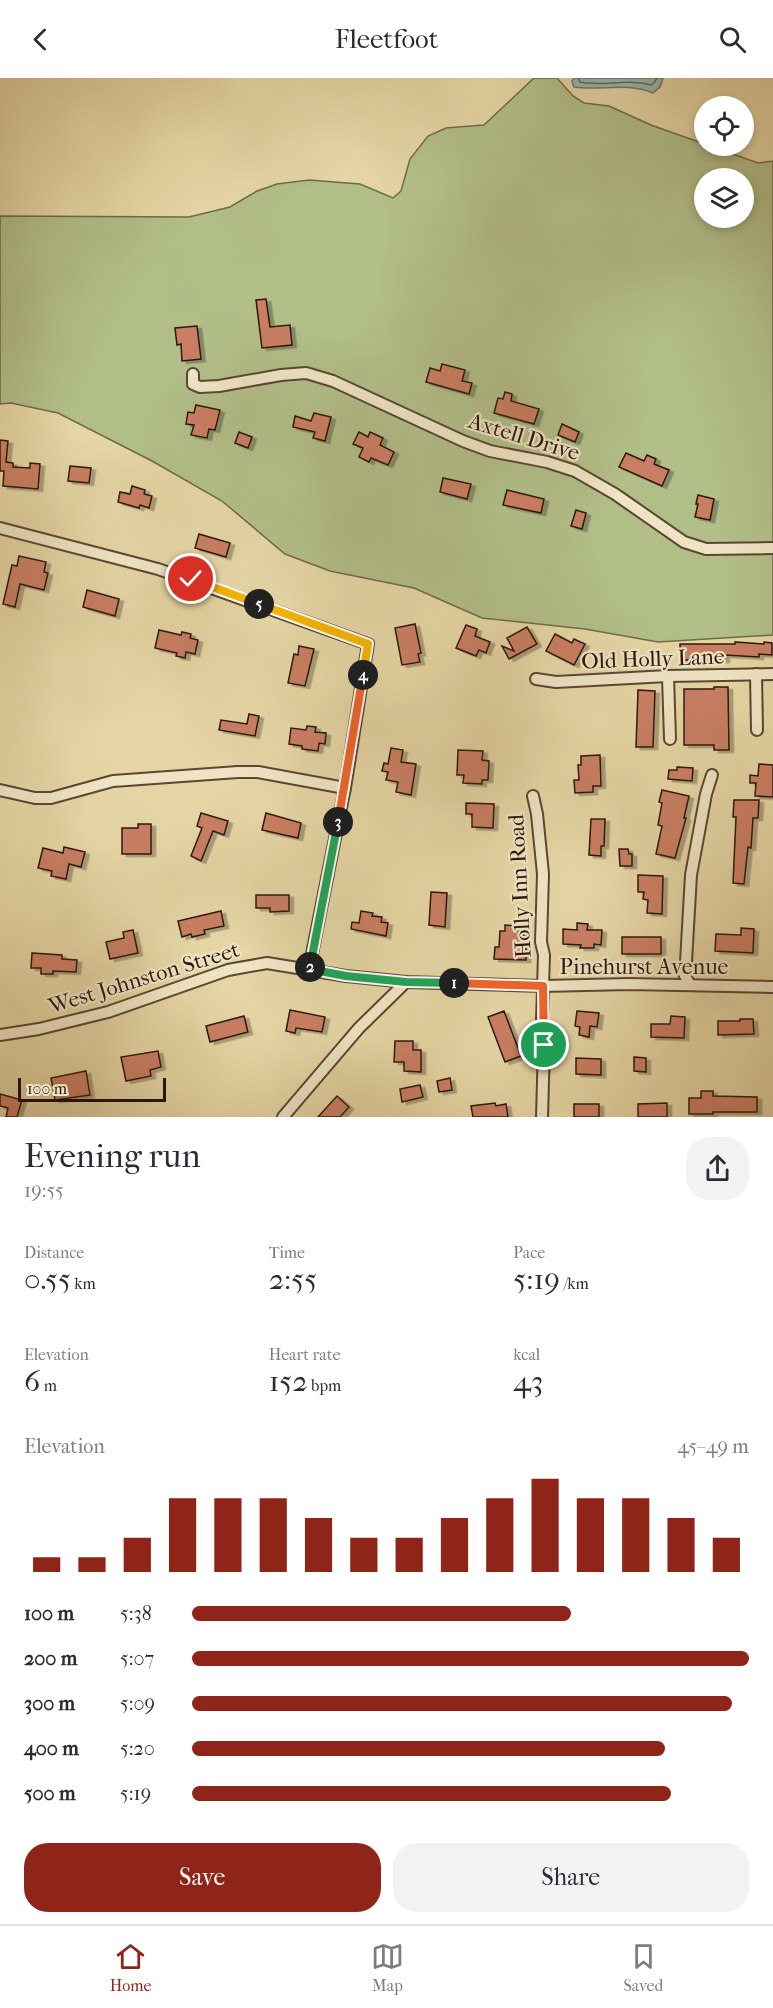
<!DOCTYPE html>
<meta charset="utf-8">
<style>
body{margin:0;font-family:"IM FELL French Canon",serif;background:#f2f2f3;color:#2b2b33;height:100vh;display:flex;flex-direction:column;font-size:22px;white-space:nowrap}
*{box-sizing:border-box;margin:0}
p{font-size:20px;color:#7c7c81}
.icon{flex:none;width:33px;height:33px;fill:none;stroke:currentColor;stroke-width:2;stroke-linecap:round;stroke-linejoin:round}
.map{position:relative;height:1039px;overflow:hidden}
.details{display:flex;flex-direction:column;background:#fff;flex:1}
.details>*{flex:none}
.fabs{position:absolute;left:694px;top:18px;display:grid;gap:12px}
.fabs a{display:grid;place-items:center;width:60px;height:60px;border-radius:50%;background:#fff;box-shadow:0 3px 9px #0003;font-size:30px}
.scale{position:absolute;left:18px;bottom:15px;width:148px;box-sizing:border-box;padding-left:6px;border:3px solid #2d170c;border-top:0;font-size:16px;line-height:21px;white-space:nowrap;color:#2d170c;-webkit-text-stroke:4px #eee4c4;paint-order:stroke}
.pin{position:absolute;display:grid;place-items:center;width:51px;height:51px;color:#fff;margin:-26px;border:3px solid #fff;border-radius:50%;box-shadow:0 2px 6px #0007}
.km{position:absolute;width:30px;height:30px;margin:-15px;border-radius:50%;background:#222;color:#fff;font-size:16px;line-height:30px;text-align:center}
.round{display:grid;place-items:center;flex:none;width:63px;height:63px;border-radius:24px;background:#f2f2f3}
.head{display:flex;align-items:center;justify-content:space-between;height:102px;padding:0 24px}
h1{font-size:33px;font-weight:600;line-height:45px}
.metrics{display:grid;grid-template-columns:repeat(3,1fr);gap:9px;height:102px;padding:6px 24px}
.metrics div{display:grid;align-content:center}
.metrics b{font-size:30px;font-weight:600}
.metrics small{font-size:16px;font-weight:400}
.metrics p{font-size:16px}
.chart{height:168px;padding:12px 24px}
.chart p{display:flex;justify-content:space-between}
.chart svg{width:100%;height:108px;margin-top:6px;stroke:#8f2418;stroke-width:6}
.button{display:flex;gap:12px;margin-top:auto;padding:12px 24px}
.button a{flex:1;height:69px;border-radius:24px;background:#8f2418;color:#fff;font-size:24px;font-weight:600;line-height:69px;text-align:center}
.button a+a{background:#f2f2f3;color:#2b2b33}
ul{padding:0 24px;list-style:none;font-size:20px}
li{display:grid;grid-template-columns:96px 72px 1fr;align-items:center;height:45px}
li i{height:15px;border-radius:8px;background:#8f2418}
header{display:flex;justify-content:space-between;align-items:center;height:78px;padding:0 24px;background:#fff;font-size:27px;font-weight:600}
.dock{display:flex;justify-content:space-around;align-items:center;height:84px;border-top:2px solid #e1e1e2;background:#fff;font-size:16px;color:#7c7c81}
.dock a{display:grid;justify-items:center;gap:3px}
.dock .on{color:#8f2418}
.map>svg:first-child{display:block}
.green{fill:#b1be88;stroke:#6f6a4a;stroke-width:1.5;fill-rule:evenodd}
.water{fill:#98b7af;stroke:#6d776e;stroke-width:1.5}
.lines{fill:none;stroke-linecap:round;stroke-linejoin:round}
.shore{stroke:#62675e;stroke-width:1.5}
.building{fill:#c97e63;stroke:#2d170c;stroke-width:1.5;filter:url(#shadow)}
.minor-casing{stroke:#5b4632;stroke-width:14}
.minor{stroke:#eee4c4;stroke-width:10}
.split-1-casing{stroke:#fff;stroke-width:12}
.split-2-casing{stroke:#fff;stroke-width:12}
.split-3-casing{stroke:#fff;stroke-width:12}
.split-4-casing{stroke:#fff;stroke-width:12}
.split-5-casing{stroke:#fff;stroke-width:12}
.split-6-casing{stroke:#fff;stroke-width:12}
.split-1{stroke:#f0652b;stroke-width:8}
.split-2{stroke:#22a559;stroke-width:8}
.split-3{stroke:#22a559;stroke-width:8}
.split-4{stroke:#f0652b;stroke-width:8}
.split-5{stroke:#f5b400;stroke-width:8}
.split-6{stroke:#f5b400;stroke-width:8}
.labels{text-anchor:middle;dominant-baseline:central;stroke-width:4.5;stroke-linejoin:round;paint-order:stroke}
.street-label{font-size:22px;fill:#2d170c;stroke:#eee4c4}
</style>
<header><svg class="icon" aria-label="back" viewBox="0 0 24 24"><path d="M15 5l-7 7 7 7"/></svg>Fleetfoot<svg class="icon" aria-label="search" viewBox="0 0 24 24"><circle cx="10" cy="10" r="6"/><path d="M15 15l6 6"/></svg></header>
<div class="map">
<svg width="773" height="1039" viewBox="0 0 773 1039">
<defs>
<filter id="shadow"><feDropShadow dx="4.5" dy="2.5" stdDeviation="0" flood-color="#0004"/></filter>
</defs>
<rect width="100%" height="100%" fill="#e5d5a4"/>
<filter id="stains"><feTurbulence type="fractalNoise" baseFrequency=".00333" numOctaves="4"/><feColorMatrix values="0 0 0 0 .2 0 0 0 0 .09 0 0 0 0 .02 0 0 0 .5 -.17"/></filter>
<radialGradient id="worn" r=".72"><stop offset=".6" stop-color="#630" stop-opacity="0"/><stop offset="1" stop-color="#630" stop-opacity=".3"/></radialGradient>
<path class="green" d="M534,0H557L573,18L584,25L609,28L651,47L758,85L773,83V557L658,564L585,551L482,540L414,510L330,493L285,476L222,423L152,383L58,335L11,325L0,326V138L189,139L230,129L257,113L277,106L309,102L360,106L393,120L401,113L410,81L428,58L446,50L484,47ZM705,100H744V140H705Z"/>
<path class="water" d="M574,0H663L660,9L653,15C626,4 601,13 574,9L572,3Z"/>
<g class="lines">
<path class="shore" d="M578,0L580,4C604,9 625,0 651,7L654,5L657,0"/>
</g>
<g class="building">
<path d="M266,221L270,249L290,247L292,267L262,270L256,222Z"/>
<path d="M197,248L201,281L182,283L181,266L177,267L175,250Z"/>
<path d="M442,286L465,292L462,303L472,305L469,316L426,304L430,290L440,293Z"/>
<path d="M505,314L512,316L511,323L539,331L534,346L494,335L498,320L503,321Z"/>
<path d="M196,327L220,332L215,352L209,351L207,360L191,357L194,347L186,346L188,334L194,335Z"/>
<path d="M314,335L331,339L325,363L313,360L315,354L293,349L295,338L311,343Z"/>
<path d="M562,346L579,354L575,364L558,357Z"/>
<path d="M239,354L252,359L248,370L235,365Z"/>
<path d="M359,354L368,359L370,354L383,360L380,367L394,374L388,387L371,380L369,384L359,379L363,370L353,366Z"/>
<path d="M0,362L8,363L6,384L13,385V389L30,390V385L40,386L38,411L3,408L4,393H0Z"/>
<path d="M626,375L644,383L647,377L656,381L654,386L669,392L662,408L619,389Z"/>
<path d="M70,388L91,390L89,405L68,403Z"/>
<path d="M443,400L471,406L467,421L440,414Z"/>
<path d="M132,408L145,412L144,416L152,418L149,430L140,427L139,430L118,424L120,414L130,416Z"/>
<path d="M507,412L544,421L541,435L503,427Z"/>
<path d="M698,417L714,421L710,442L695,439L698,426H696Z"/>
<path d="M576,432L586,435L582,451L571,448Z"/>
<path d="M199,456L230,465L226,479L195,470Z"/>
<path d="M19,478L46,484L44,494L48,495L44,512L20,506L15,529L3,526L12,487L17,488Z"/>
<path d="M87,512L119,521L115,538L83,529Z"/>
<path d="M415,546L421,575L418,576L420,584L402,587L395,550Z"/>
<path d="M466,547L477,551L475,558L490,564L486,575L479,572L476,578L456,570Z"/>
<path d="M527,549L537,566L509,581L502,568L514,573L507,560Z"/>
<path d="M159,552L181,557L182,554L191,556L190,560L198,562L195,576L186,574L185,580L176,578L177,575L155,570Z"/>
<path d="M555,556L572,565L574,561L585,566L574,587L546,573Z"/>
<path d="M735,564L764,566V564L772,565V577L759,576V579L725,577V582H680V566H735Z"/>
<path d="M299,568L314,571L305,608L288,605L294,576L298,577Z"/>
<path d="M714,609H728L729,672H714V667H684V611H714Z"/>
<path d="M638,612L655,613L653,669H636Z"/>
<path d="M249,636L259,638L255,658L219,652L221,642L247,646Z"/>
<path d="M307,648L316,649L315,654L326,655L325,666L319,665L318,673L302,671V668L289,666L291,650L306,652Z"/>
<path d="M391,670L403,672L401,684L416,686L411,717L396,714L398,704L386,702L388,694L382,693L384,685L388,686Z"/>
<path d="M458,672L483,673L482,682L489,683L488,702H482V706L463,705L464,697H457Z"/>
<path d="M600,677L601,708H593V714L575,715L574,702H579L578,687H581V678Z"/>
<path d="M759,686L773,687V719L755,718L756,705H750V697L758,698Z"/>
<path d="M677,689L693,690L692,703L668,701L669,692H677Z"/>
<path d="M662,712L689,718L684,740H686L675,780L656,776L662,748L658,747L662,725L659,724Z"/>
<path d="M734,722H759L758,740H753L751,770L748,769L744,806L733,805L736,739H733Z"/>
<path d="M466,725L494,726L493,750L472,749V736H466Z"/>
<path d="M201,735L228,743L224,757L213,753L201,783L191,778L202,750L197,748Z"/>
<path d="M266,735L301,745L298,760L262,752Z"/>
<path d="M591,741H605L604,768H601V778L589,777Z"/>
<path d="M138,746H151V776H122V750H138Z"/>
<path d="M64,769L85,774L81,789L69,786L66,801L51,798L52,793L38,790L43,770L63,775Z"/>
<path d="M619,771H628L629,776H632V788H620Z"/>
<path d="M638,797L663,798L662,836L647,835L648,822L643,821L644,814H638Z"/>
<path d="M431,814L447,815L445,849L429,847Z"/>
<path d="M256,817H289V833L270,834V830H256Z"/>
<path d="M221,833L224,848L204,852L205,856L192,859L191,856L182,859L178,843Z"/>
<path d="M361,833L373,835L372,838L382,839L381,844L388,845L386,858L351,851L352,844L359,845Z"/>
<path d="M577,845L588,846L587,852H602L601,867L594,866V870H580L581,867L563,866V851L577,852Z"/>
<path d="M505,847L517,848V853L524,854L523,868H526V882L494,881L495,869H499L500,853H505Z"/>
<path d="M741,850L754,851L753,875L715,873L716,856L741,857Z"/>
<path d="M133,852L138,875L110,881L106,864L124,860L123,854Z"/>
<rect x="622" y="859" width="39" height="17"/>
<path d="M32,875L62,877V881L77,882L76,894L53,893V896H41V890H31Z"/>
<path d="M290,932L325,939L322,954L296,950L295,955L286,953Z"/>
<path d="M504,933L521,978L505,984L488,939Z"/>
<path d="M577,933L599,935L597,949L590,948L589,959L579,957L580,949L575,948Z"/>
<path d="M244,938L248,954L210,964L206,948Z"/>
<path d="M671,938L685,939L684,960L651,959V946H670Z"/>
<path d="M740,941H753L754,956L718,957V943H740Z"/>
<path d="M395,963H413V972H421V994L404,993V984H394Z"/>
<path d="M158,973L161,989L150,992L151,998L126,1003L121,979Z"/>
<path d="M634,979L646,980V994L634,993Z"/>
<path d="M576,980L601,981V997L576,996Z"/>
<path d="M86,993L90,1017L55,1022L51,1000Z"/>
<path d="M450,1000L452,1012L439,1014L437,1003Z"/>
<path d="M420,1007L423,1019L402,1024L400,1011Z"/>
<path d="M701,1013H713V1018L757,1019V1034H713V1036H689V1020H701Z"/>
<path d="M0,1016L22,1022L17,1039H6L8,1030L0,1028Z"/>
<path d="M337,1018L349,1029L340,1039H318Z"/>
<path d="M495,1025L496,1028L506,1026L508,1039H473L471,1028Z"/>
<path d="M667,1025V1039H638V1026Z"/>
<rect x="574" y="1026" width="25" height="13"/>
</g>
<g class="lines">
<g class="minor-casing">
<g id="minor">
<path d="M193,296V306L200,309L219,308L281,297L306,295L333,303L463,363L490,373L547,384L575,393L615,416L684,464L706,471L773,470"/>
<path d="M0,450L158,491L368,566L345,710L309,891"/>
<path d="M756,596L757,652"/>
<path d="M668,598L670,661"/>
<path d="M536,601L556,604L668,598L773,596"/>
<path d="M0,712L35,720H51L113,703L238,694H258L345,710"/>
<path d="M533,718L537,736L543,796L541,864L544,877L542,943L544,967L542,1039"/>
<path d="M690,907L683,894L686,884L691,797L706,716L712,697"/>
<path d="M0,957L39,951L108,934L228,892L267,885L346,898L406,904L543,908L629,906L773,909"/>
<path d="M283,1039L359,950L406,904"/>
</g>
</g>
<use href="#minor" class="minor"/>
</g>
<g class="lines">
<g class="split-1-casing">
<path id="split-1" d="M454,905L543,908L544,967"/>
</g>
<g class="split-2-casing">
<path id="split-2" d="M310,889L309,891L346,898L406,904L454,905"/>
</g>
<g class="split-3-casing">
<path id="split-3" d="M310,889L338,744"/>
</g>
<g class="split-4-casing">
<path id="split-4" d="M338,744L363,597"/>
</g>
<g class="split-5-casing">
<path id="split-5" d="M259,526L368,566L363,597"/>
</g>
<g class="split-6-casing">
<path id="split-6" d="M191,501L259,526"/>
</g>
<use href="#split-1" class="split-1"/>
<use href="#split-2" class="split-2"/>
<use href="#split-3" class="split-3"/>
<use href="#split-4" class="split-4"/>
<use href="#split-5" class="split-5"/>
<use href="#split-6" class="split-6"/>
</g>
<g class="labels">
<g class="street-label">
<text transform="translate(524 359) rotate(17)">Axtell Drive</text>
<text transform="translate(653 581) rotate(-2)">Old Holly Lane</text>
<text transform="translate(520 808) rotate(-93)">Holly Inn Road</text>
<text x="644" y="889">Pinehurst Avenue</text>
<text transform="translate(144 900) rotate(-17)">West Johnston Street</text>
</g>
</g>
<rect width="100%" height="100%" filter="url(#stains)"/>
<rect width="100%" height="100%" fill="url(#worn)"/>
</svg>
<div class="fabs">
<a><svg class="icon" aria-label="locate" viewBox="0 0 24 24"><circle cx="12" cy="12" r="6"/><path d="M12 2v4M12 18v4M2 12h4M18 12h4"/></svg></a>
<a><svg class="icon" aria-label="layers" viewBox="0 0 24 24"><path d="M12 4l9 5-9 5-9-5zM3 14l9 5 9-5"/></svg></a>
</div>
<div class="scale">100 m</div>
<div class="pin" style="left:544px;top:967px;background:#1e9e55"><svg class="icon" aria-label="arrive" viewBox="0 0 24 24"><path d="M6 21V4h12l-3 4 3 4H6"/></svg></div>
<div class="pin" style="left:191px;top:501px;background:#d93025"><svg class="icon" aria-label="check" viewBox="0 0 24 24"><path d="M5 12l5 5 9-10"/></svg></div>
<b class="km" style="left:454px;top:905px">1</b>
<b class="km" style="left:310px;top:889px">2</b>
<b class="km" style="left:338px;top:744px">3</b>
<b class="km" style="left:363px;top:597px">4</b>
<b class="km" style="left:259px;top:526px">5</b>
</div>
<section class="details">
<div class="head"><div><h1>Evening run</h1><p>19:55</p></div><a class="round"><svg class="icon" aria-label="share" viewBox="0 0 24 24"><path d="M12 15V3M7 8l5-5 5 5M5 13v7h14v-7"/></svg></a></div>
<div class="metrics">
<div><p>Distance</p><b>0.55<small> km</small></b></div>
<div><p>Time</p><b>2:55</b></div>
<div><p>Pace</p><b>5:19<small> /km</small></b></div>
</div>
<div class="metrics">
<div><p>Elevation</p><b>6<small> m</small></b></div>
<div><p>Heart rate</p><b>152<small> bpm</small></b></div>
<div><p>kcal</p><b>43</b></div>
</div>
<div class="chart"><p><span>Elevation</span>45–49 m</p>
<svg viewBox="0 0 160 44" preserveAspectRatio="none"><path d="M5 44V38M15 44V38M25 44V30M35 44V14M45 44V14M55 44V14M65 44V22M75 44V30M85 44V30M95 44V22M105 44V14M115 44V6M125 44V14M135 44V14M145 44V22M155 44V30"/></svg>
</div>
<ul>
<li><b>100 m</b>5:38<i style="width:68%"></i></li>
<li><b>200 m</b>5:07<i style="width:100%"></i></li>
<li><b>300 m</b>5:09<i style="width:97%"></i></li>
<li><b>400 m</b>5:20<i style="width:85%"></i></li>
<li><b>500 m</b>5:19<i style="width:86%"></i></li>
</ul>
<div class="button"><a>Save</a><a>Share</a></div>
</section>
<nav class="dock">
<a class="on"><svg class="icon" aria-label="home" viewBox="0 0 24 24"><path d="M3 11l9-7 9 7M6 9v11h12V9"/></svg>Home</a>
<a><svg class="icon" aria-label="map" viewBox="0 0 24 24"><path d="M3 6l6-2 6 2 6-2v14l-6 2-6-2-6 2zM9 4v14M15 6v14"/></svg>Map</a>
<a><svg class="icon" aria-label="saved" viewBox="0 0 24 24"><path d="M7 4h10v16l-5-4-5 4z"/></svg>Saved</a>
</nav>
